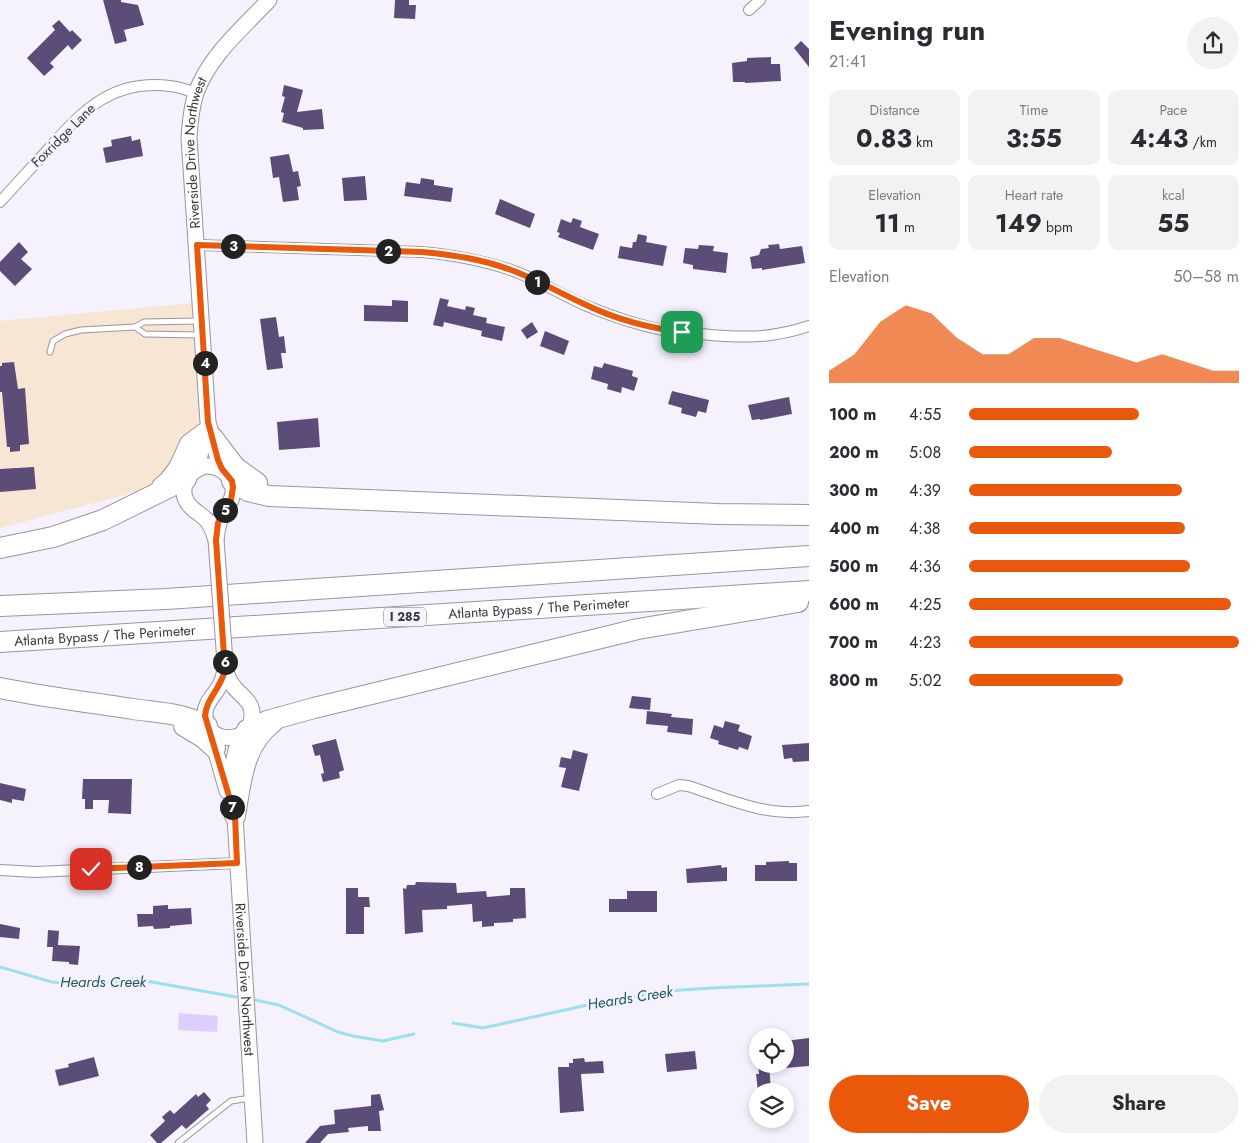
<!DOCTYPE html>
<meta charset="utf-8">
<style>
body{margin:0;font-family:Jost,sans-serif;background:#f2f2f3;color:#2b2b33;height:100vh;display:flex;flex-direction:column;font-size:19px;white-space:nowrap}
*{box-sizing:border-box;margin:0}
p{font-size:16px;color:#7c7c81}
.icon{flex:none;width:28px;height:28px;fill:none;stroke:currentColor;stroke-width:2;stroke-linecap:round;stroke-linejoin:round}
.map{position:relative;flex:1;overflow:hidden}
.sheet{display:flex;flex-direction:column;background:#fff;width:450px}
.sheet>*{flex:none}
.fabs{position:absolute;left:749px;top:1028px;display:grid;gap:10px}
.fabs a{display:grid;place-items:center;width:45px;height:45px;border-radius:50%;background:#fff;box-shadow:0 2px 8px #0003;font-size:25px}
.pin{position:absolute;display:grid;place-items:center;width:42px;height:42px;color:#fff;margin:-21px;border-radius:10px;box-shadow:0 2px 8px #0006}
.km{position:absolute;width:25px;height:25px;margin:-12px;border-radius:50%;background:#222;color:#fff;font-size:14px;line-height:25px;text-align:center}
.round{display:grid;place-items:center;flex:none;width:52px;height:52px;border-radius:26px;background:#f2f2f3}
.summary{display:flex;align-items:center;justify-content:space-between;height:85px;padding:0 20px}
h1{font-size:28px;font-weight:700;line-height:38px}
.stats{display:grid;grid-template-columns:repeat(3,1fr);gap:8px;height:85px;padding:5px 20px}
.stats div{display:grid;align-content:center;border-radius:10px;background:#f2f2f3;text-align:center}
.stats b{font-size:25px;font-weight:700}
.stats small{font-size:14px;font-weight:400}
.stats p{font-size:14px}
.chart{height:140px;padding:10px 20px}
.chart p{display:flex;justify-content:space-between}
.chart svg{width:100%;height:90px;margin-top:5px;fill:#ea580c;opacity:.7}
.action{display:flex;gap:10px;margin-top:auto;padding:10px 20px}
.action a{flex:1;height:58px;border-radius:30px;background:#ea580c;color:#fff;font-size:20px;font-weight:700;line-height:58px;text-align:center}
.action a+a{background:#f2f2f3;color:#2b2b33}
ul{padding:0 20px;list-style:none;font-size:16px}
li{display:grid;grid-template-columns:80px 60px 1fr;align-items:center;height:38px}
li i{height:12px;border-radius:6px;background:#ea580c}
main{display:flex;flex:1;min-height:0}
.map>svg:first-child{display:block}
.commercial{fill:#f8e6d5}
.green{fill:#deceff}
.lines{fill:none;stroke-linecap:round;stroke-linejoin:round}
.stream{stroke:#9be1ec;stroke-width:3}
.building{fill:#5c4d78}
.lane-casing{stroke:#9995a0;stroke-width:7}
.street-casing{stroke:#9995a0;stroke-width:12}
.secondary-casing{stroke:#9995a0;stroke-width:17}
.highway-casing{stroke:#9995a0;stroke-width:22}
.lane{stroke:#fff;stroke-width:5}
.street{stroke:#fff;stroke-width:10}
.secondary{stroke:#fff;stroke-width:15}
.highway{stroke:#fff;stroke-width:20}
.secondary-bridge-casing{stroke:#9995a0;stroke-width:17;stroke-linecap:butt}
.secondary-bridge{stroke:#fff;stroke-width:15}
.route-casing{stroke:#fff;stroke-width:10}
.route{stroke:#ea580c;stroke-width:6}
.labels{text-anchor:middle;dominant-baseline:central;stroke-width:5;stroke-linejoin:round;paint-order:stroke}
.shield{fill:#f5f1fd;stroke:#717076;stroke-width:1}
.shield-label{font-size:12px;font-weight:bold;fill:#39383c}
.street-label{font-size:14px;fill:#39383c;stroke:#f5f1fd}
.water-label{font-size:15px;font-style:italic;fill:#1e5961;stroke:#f5f1fd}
</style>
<main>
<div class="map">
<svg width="809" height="1143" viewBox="0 0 809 1143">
<rect width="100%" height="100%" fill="#f5f1fd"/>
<path class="commercial" d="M193,303L210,465L203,474L0,528V321Z"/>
<path class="green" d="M179,1013L218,1016L217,1032L178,1030Z"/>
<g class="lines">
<g class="stream">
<path d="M0,967L52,982L95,986L109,982L135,979L236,997"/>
<path d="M255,1000L279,1005L338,1032L353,1036L383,1041L414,1034"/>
<path d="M453,1023L483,1028L592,1004L668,991L711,988L809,984"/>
</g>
</g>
<g class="building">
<path d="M103,0H121V2L138,5L144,25L124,30L127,41L115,44Z"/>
<path d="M395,0H409V5H416L415,19L394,18Z"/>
<path d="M59,20L70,32L72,30L82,40L72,50L68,45L50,63L54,67L44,76L27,58L55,30L52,26Z"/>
<path d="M801,41L809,49V67L794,48Z"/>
<path d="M771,57V64H780L781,81L745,83V82H733L732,63L747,61V58Z"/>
<path d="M284,85L303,90L297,112L322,109L324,129L303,130V128L282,122L284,113L281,112L285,97L282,96Z"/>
<path d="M131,136L132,141L140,139L143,156L106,163L103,148L112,146L111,140Z"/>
<path d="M289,154L293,172L298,171L301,186L297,187L299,200L283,202L279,177L273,178L270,157Z"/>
<path d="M365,176L367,200L344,201L342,178Z"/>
<path d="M421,178L434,180V185L453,188L451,202L404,196L406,182L420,184Z"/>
<path d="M500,199L535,214L530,228L495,214Z"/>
<path d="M573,218L582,221L580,227L599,234L593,250L558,237L560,233L557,232L561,219L571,223Z"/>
<path d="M638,234L647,236L646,242L667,246L663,266L618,258L620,246L632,248L633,242H636Z"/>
<path d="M19,242L28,252L21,259L32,269L15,286L0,271V262Z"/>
<path d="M779,244L780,249L802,246L805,263L762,270V268L752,269L750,257L759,255L761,249L769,248L768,245Z"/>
<path d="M699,245L714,246L713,251L728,253L726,273L693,269V265L683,263L685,248L698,249Z"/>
<path d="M440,298L449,300L447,306L465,310L466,306L475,308L473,315L487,318L486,323L505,327L502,341L481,336L482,331L444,322L443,327L433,325Z"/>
<path d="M392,300L408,301V322L364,321V305L392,306Z"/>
<path d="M276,317L279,337L284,336L286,353H281L283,368L267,370L260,319Z"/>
<path d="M532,322L538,332L527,339L521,330Z"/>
<path d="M545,331L569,341L564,355L540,346Z"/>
<path d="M14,362L18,389L25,388L29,444L20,445V451L10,452V447H7L2,392H0V366H2V363Z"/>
<path d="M604,363L633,371L632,376L638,378L634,391L622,387L621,393L607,389L608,384L591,379L594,366L602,368Z"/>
<path d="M672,391L709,400L706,413L698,411L696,417L681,413L682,408L668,404Z"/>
<path d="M789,397L792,414L760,420V419L752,420L748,405Z"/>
<path d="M318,418L320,447L279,450L277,422Z"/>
<path d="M34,467L36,489L0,492V469Z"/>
<path d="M632,696L651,698L650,710L629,708Z"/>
<path d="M647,711L672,714L671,717L693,719L692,735L667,732L668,726L646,724Z"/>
<path d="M725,721L740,725L738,731L752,736L748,750L739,747L738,750L718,744L719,741L710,738L714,725L723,728Z"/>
<path d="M336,739L344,770L339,772L340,778L323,782L321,774L324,773L320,755L315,756L312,745Z"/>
<path d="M809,743V761L793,762L792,758L784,759L782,745Z"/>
<path d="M573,750L588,754L579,791L561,787L566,768L559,767L561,757L571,759Z"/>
<path d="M83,779H132L131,814L108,813L109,800H93V809H85V799H82Z"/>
<path d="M0,783L26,789L24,801L12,799V803L0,800Z"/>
<path d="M789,861V863H797V881H755V865H766V862Z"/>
<path d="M721,865L722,868L727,867V881L687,883L686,869Z"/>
<path d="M416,882L456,883L457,893L486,891L487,897L510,895V888H525L526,918L513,919V922L494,923V926L482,927V921L473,922L472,904L447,906V909L422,910L423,932L405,934L403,888L406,889L407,885H415Z"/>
<path d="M346,888H358V897H369L370,907H364V934H346Z"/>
<path d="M627,891H657V912H609V899H627Z"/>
<path d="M168,905V909L191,908L192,924L170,926V928L154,929L153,926L138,927L137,914H153V906Z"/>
<path d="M0,924L20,928L19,939L0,937Z"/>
<path d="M48,930L59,931L58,945L80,946L78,965L69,964V962L52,961L53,947H47Z"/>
<path d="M809,1038V1066L785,1068V1041Z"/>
<path d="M695,1051L697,1069L667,1072L665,1054Z"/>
<path d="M94,1057L99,1076L59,1086L55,1070L69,1067L68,1064Z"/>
<path d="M584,1058L585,1062L603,1061L604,1073L581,1074L584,1111L560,1113L558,1067H569V1063H573V1059Z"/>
<path d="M758,1064H769L771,1091H758L756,1074H759Z"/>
<path d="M204,1092L211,1100L206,1105L209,1109L186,1129L182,1125L161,1143H157L150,1135L165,1121L162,1117L170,1110L174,1114L196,1094L198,1097Z"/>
<path d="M380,1094L384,1110L379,1111L381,1131H368V1126L348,1128L349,1132L328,1134L320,1143H305L320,1126L335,1124L334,1110L371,1106V1095Z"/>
</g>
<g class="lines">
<g class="lane-casing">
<g id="lane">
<path d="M135,327L145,334L200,335"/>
<path d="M50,352L53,341L65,334L81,330L135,327L144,322L199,321"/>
<path d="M178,1143L231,1101L251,1098"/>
</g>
</g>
<g class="street-casing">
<g id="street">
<path d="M749,10L760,0"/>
<path d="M0,202C17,183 35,164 52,145C86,107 115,79 170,86C179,87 188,90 196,93"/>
<path d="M197,245L422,252C453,255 482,260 511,270C537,279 561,295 587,306C611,316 637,325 663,330C675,332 688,332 701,334C740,338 771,339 809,326"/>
<path d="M657,794L679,785L688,786C728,799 766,817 809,811"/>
<path d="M0,870L35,872L237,863"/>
</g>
</g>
<g class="secondary-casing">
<g id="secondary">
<path d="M205,466C223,465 239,481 231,500C228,506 223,510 221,517C218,524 217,532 216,540C214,534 212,527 208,522C203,515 195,512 190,506C176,490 188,471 205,466Z"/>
<path d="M197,468L206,430"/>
<path id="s1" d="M223,469L218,460L208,422L189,138C190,123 191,108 196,93C209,56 243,28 269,0"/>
<path d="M225,662C225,671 228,680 234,687C241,696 253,702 252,715C252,745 205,745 205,715C204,703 215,695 220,685C223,680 224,675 225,670"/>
<path id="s2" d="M241,735L236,750L232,768L255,1143"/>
<path d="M212,738L227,791"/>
</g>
</g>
<g class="highway-casing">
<g id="highway">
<path d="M213,438L235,467L257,483"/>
<path d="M232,481L248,491L269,496L718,514L809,515"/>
<path d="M162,487L169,481L179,468L190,444L205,433"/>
<path d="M0,548L53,537L103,520L186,479"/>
<path d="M0,606L166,599L809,556"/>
<path id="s3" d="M0,642L809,591"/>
<path d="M0,688C44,697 89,702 133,709C160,713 183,713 207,726"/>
<path d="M184,726L204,738L215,748"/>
<path d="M247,730L267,721L314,708L638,629L798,602"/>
<path d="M235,816C241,781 243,745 273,722"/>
</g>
</g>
<use href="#lane" class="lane"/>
<use href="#street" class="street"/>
<use href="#secondary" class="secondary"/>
<use href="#highway" class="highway"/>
<g class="secondary-bridge-casing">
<path id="secondary-bridge" d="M216,540L225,662"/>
</g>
<use href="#secondary-bridge" class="secondary-bridge"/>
</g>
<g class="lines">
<g class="route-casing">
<path id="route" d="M91,869L237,863L235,816L205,716C206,699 221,688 225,670L216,540L218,523L221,515L231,500L233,487L232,481L222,469L218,460L208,422L197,245L422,252C453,255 482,259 511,270C536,279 560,293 584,304C615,319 649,328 682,332"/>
</g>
<use href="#route" class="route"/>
</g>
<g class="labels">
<rect class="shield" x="384" y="607.5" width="42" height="19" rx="4"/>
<g class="shield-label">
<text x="405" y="617">I 285</text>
</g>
<g class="street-label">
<text transform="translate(63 135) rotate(-45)">Foxridge Lane</text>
<text stroke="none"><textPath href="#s1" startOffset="320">Riverside Drive Northwest</textPath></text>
<text stroke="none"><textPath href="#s3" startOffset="540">Atlanta Bypass / The Perimeter</textPath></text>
<text stroke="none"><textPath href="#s3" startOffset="105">Atlanta Bypass / The Perimeter</textPath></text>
<text stroke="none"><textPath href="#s2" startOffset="246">Riverside Drive Northwest</textPath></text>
</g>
<g class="water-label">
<text x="103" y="982">Heards Creek</text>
<text transform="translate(630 998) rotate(-9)">Heards Creek</text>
</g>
</g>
</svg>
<div class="fabs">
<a><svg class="icon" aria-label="locate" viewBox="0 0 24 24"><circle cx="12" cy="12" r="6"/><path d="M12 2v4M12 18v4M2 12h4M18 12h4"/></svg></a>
<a><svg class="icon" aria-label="layers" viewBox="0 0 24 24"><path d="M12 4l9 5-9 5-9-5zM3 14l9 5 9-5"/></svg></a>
</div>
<div class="pin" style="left:682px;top:332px;background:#1e9e55"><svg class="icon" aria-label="arrive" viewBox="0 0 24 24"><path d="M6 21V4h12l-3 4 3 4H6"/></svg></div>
<div class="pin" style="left:91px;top:869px;background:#d93025"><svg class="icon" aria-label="check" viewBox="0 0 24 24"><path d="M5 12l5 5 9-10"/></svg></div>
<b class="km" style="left:537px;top:282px">1</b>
<b class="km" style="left:388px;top:251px">2</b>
<b class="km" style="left:233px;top:246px">3</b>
<b class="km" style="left:205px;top:363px">4</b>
<b class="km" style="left:225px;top:510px">5</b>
<b class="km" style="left:225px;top:662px">6</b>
<b class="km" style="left:232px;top:807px">7</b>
<b class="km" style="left:139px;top:867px">8</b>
</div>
<section class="sheet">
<div class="summary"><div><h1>Evening run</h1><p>21:41</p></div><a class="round"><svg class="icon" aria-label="share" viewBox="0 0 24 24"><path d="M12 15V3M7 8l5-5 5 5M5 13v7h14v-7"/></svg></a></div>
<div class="stats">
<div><p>Distance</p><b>0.83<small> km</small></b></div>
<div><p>Time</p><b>3:55</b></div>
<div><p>Pace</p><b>4:43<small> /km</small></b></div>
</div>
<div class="stats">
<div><p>Elevation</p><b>11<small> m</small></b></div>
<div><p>Heart rate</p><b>149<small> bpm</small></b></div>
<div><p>kcal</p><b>55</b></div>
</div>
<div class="chart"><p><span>Elevation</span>50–58 m</p>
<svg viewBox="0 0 160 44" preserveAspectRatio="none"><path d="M0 44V38L10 30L20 14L30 6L40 10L50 22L60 30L70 30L80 22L90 22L100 26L110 30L120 34L130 30L140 34L150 38L160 38V44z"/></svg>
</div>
<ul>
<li><b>100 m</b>4:55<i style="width:63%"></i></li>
<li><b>200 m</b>5:08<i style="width:53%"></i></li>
<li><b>300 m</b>4:39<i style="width:79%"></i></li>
<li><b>400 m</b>4:38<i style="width:80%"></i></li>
<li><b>500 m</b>4:36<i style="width:82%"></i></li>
<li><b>600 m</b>4:25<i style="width:97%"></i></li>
<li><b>700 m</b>4:23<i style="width:100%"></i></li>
<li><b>800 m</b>5:02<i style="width:57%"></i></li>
</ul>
<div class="action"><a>Save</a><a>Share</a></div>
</section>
</main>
